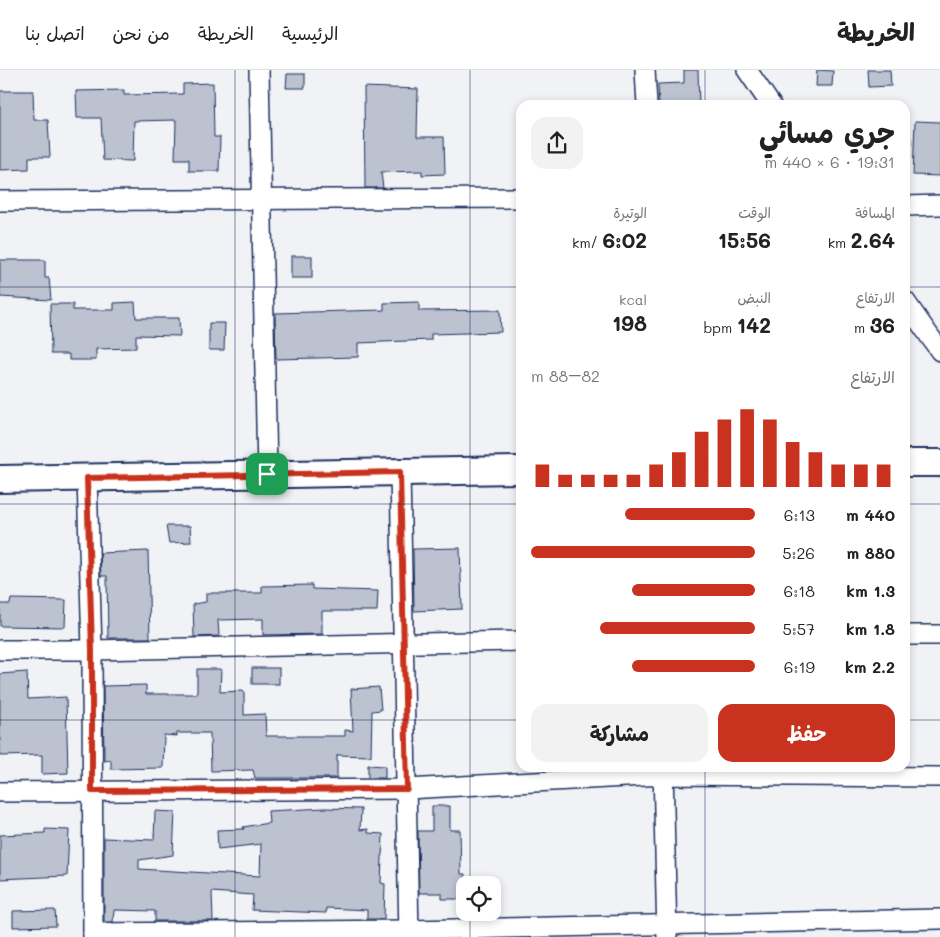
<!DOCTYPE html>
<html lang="ar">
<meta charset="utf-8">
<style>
body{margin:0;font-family:Mali,"Playpen Sans Arabic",sans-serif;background:#f2f2f2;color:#222;direction:rtl;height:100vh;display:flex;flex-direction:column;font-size:19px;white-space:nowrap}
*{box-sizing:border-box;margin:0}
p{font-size:16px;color:#767676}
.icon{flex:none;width:28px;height:28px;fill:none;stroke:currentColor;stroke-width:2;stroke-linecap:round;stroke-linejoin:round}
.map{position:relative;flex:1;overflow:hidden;direction:ltr}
.drawer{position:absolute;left:516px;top:30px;width:394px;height:672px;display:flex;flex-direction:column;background:#fff;border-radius:15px;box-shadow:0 2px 8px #0003;direction:rtl}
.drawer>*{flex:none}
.fabs{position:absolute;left:456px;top:806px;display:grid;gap:10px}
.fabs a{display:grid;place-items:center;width:45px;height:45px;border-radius:10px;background:#fff;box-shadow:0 2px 8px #0003;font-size:25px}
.pin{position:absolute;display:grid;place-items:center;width:42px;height:42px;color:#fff;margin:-21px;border-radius:10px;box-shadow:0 2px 8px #0006}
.round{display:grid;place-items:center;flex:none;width:52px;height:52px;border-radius:15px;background:#f2f2f2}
.headline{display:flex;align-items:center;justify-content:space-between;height:85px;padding:0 15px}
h1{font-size:28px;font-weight:700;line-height:38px}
.figures{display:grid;grid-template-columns:repeat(3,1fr);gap:8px;height:85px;padding:5px 15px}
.figures div{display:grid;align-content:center}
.figures b{font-size:21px;font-weight:700}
.figures small{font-size:14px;font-weight:400}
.figures p{font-size:14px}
.chart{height:140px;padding:10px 15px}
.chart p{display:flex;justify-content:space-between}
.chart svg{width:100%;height:90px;margin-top:5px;stroke:#c8321e;stroke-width:6}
.primary-button{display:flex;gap:10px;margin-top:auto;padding:10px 15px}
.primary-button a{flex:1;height:58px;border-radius:15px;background:#c8321e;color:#fff;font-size:20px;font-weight:700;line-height:58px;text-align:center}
.primary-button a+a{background:#f2f2f2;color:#222}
ul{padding:0 15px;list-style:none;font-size:16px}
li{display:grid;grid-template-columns:80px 60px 1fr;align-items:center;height:38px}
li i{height:12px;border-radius:6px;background:#c8321e}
header{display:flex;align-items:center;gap:30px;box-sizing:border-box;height:70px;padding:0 25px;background:#fff;border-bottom:1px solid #e0e0e0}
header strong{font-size:24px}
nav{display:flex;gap:28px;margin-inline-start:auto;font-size:18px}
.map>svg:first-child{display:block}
.building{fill:#bcc2d0;stroke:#1b2f5e}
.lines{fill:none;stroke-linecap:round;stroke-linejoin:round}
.street-casing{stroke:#1b2f5e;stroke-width:22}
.secondary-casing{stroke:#1b2f5e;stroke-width:30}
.street{stroke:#fff;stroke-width:19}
.secondary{stroke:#fff;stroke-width:26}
.route-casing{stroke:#fff;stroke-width:10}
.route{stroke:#c8321e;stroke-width:6}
.grid{fill:none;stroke:#1b2f5e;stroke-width:1;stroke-opacity:0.55}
</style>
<header>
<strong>الخريطة</strong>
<nav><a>الرئيسية</a><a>الخريطة</a><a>من نحن</a><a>اتصل بنا</a></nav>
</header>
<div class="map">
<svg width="940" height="867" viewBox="0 0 940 867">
<rect width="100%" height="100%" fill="#f1f2f5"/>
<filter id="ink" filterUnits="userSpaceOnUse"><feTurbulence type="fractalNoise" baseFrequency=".02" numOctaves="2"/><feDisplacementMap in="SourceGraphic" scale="10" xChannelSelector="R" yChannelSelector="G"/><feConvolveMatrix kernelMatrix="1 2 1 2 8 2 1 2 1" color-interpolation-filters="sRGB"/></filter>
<g filter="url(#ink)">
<g class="building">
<path d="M684,0H698L699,35H659L658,14L684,13Z"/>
<path d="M817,0L833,1L832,16H816Z"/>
<path d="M868,0H890L891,16L869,17Z"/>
<path d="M287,4H305V18H286Z"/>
<path d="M213,13L214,67H220L219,101H189V89H175L176,50L134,51L133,91L103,90L101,48H77L76,21L124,20V25L183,24V14Z"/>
<path d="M364,17L418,19L417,67H444L445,104L422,105V101L381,102L383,118H365Z"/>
<path d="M0,21H33L34,50H48L50,87H29V99L0,100Z"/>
<path d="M915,51L940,52V106L913,105Z"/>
<rect x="291" y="186" width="21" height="22"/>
<path d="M0,190H45V208H49L51,230L0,227Z"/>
<path d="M135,232L136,248H179L180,266L136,265V278L96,279V290H69V284H51L50,234H73V240H114V233Z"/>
<path d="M419,232V241L500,240L501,262L431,264V270L358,273V287L276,289L275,243L384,240V233Z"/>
<path d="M209,253H225L224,280H209Z"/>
<path d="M166,456H190L191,472L169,473Z"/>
<path d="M460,478L462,539L414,541L413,479Z"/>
<path d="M148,481L150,568H108L107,506H101L100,483Z"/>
<path d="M312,515V519L378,521L377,541H322V564L263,565V549L218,550L219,566L194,567L193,534L206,532V523H262V516Z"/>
<path d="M11,529L66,530L65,557L0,556V534H10Z"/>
<rect x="252" y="598" width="27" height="16"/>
<path d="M197,599H221L220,622L244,621V645L265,644L266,666H345V660L353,661L351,619L379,617L381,640L372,641L371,686L337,685V708H255L253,700L211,701L210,663H177V666L164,665L163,698L111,699V690L104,691L103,616L146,615V624H197Z"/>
<path d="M27,602L28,629L66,627L68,703L42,704V685L0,686V604Z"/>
<path d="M368,695L385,696V708H368Z"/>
<path d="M432,736H450V760H460L461,804H465V829H442V823H419L418,761H432Z"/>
<path d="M325,738L361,739L360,760L368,759V763L383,764L381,813L385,814L384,849H367V840L326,838V843L252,840L253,825L212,822L213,851H155V841L114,840L113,852H104V768L154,770L155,741L175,742L173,785L139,790V799L260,806L261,774L218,779L217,760L244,759L243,757L269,753L268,741Z"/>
<path d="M45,759L69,760L67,806L0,809V765L45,763Z"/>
<path d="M55,840L56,856L13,857V841Z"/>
</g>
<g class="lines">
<g class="street-casing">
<g id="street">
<path d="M259,0L267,404"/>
<path d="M645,0L647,35"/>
<path d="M747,0L771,35"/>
<path d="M0,131L521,128"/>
<path d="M905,136L940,135"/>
<path d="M905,231L940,281"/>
<path d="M400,402L409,867"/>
<path d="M87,408L92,580L93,867"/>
<path d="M905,565H940"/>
<path d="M0,580H92L521,571"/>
<path d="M663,698L667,867"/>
<path d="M0,722L407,719L663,705L940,707"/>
<path d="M93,863L409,860L940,849"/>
</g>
</g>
<g class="secondary-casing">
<g id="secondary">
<path d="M905,393H940"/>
<path d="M0,409L521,400"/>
</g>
</g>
<use href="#street" class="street"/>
<use href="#secondary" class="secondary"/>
</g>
</g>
<g class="lines" filter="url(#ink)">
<g class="route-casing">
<path id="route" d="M400,402L407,719L92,721V580L87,408Z"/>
</g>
<use href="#route" class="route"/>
</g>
<path class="grid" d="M235,0V867M470,0V815M705,0V35M0,217H521M905,217H940M0,434H521M905,434H940M0,650H521M905,650H940M705,698V867M470,842V867"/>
</svg>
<div class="fabs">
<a><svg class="icon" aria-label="locate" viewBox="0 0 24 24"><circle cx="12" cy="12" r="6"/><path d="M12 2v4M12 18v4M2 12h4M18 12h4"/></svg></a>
</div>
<div class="pin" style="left:267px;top:404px;background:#1e9e55"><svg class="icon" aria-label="arrive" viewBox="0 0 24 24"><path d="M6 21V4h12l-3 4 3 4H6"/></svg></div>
<section class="drawer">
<div class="headline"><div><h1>جري مسائي</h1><p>19:31 · 6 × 440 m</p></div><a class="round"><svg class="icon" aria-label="share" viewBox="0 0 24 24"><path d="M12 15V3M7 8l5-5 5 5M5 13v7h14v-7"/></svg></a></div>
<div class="figures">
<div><p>المسافة</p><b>2.64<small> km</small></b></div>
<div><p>الوقت</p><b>15:56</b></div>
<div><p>الوتيرة</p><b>6:02<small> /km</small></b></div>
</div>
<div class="figures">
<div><p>الارتفاع</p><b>36<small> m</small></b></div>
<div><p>النبض</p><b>142<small> bpm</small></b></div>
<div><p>kcal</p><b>198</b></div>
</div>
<div class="chart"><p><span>الارتفاع</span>82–88 m</p>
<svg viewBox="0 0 160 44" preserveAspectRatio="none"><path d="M5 44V33M15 44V38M25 44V38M35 44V38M45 44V38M55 44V33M65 44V27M75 44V17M85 44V11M95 44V6M105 44V11M115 44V22M125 44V27M135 44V33M145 44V33M155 44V33"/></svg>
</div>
<ul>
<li><b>440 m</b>6:13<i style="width:58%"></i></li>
<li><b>880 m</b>5:26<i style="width:100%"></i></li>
<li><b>1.3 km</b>6:18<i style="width:55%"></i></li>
<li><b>1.8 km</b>5:57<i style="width:69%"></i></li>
<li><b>2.2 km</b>6:19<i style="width:55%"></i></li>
</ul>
<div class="primary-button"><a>حفظ</a><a>مشاركة</a></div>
</section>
</div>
